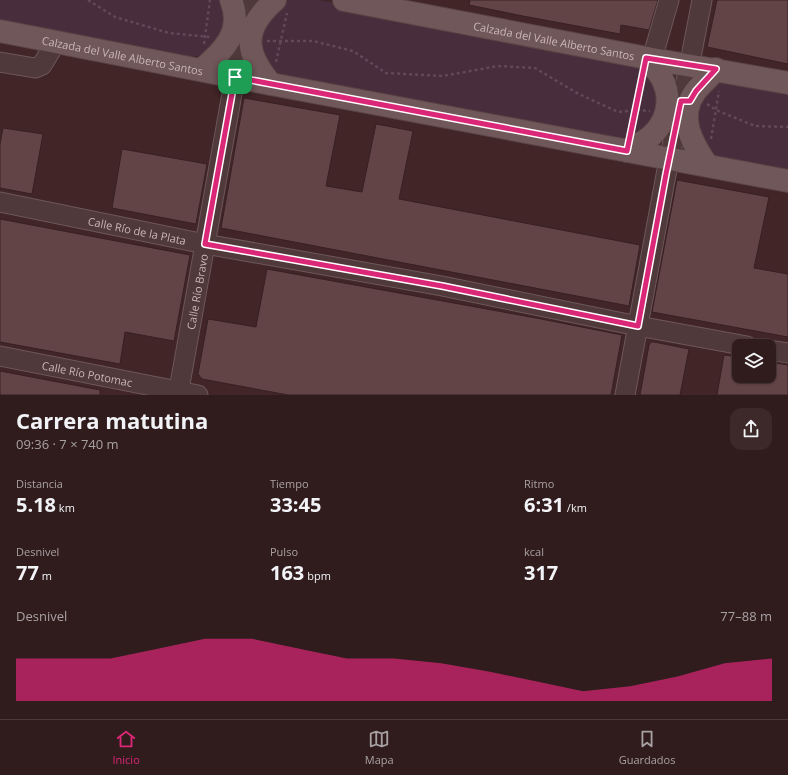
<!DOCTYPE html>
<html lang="es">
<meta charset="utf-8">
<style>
body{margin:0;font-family:"Open Sans",sans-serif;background:#3d292a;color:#f1f3f6;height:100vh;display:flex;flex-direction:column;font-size:15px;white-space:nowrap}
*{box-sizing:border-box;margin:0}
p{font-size:13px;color:#a8a1a4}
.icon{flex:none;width:22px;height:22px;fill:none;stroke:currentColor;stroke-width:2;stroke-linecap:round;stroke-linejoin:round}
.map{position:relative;height:395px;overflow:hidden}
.panel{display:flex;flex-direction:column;background:#311c1d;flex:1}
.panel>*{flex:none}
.tools{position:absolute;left:732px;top:339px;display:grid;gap:8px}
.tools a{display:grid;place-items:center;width:44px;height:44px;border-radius:8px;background:#311c1d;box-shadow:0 1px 3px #0004,0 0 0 1px #4c3a3b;font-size:20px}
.pin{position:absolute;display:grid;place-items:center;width:34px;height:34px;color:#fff;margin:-17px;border-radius:8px;box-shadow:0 2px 6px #0006}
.round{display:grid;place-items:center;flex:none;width:42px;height:42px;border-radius:12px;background:#3d292a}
.overview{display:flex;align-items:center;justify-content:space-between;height:68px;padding:0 16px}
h1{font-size:22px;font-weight:700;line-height:30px}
.metrics{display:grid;grid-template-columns:repeat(3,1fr);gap:6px;height:68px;padding:4px 16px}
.metrics div{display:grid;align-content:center}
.metrics b{font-size:20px;font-weight:700}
.metrics small{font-size:11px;font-weight:400}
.metrics p{font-size:11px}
.chart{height:112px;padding:8px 16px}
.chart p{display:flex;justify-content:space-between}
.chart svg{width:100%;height:72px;margin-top:4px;fill:#db2777;opacity:.7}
.tab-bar{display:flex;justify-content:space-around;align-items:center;height:56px;border-top:1px solid #4c3a3b;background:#311c1d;font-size:11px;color:#a8a1a4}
.tab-bar a{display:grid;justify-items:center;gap:2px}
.tab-bar .current{color:#db2777}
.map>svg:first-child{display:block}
.green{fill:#482d3d}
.building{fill:#634446;stroke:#382022}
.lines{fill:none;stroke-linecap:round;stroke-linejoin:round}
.minor-casing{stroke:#6e5759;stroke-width:21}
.major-casing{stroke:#5a4344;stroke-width:24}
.path{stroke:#624957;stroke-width:2.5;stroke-dasharray:3 3;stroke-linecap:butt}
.minor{stroke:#50393b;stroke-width:19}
.major{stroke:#705759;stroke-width:22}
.route-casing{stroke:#fff;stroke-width:8}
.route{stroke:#db2777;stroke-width:5}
.labels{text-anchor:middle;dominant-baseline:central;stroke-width:4;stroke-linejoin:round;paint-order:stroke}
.street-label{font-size:11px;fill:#cbb6b7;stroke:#361e20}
</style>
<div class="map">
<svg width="788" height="395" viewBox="0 0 788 395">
<rect width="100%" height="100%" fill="#412527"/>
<g class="green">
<path d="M0,0H226L232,20L209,54L184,58L0,22Z"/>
<path d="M286,0H319L637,61L655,77L662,99L645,133L624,141L282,77C277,72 267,66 264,60C254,35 262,11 286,0Z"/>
<path d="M714,78L788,89V172L719,160L698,144V93Z"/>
</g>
<g class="building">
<path d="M470,0H658L649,30L621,25L620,34L523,16L469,5Z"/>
<path d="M717,0H788V64L707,47Z"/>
<path d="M244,98L340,115L326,186L362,192L376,124L413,131L399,199L640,245L629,306L221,228Z"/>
<path d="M3,128L43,134L32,194L0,188V144Z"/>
<path d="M122,149L207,164L196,224L112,208Z"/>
<path d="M677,180L769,197L754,268L788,274V337L652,312Z"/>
<path d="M0,219L190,255L174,341L125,332L120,364L0,342Z"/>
<path d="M267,269L536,318L622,335L611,395H288L202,379L198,374L208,319L256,327Z"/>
<path d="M651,342H654L689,349L680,395H640L649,345Z"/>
<path d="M724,355L739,357V376H769V362L788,365V395H717Z"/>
<path d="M0,371L100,390V395H0Z"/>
</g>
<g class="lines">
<g class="minor-casing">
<g id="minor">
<path d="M652,59L669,0"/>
<path d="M0,62L35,68L42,65L56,42"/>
<path id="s1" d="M0,202L205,244L442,286L638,326L747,346"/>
<path d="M769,350L788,353"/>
<path id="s2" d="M0,356L198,395"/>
<path id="s3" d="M178,395L235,77L251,0"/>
<path d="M625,395L666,175L692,52L702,0"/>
</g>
</g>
<g class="major-casing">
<g id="major">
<path id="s4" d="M344,0L652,59L788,83"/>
<path id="s5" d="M0,31L271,84L788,181"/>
<path d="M201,70C223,52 244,31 231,0"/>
<path d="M271,84C244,52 242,29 275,0"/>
<path d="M627,151C635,146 644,142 651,136C666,123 672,102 664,83C661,74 652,65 646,58"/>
<path d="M707,165C692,143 677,117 695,92C701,84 710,77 716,69"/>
</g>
</g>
<g class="path">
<path d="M88,0L115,17L169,33L210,37"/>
<path d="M267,41H313L353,51L386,73L443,76L498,66L535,68L577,93L618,112L636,110L650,111"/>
<path d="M204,44L210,0"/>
<path d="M276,62L287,13"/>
<path d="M707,104L716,110L755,126L788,127"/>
<path d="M632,129L642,79"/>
<path d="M711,139L719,91"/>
</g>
<use href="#minor" class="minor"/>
<use href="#major" class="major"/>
</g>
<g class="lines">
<g class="route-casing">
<path id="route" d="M646,58L716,69L696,91L690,101H681L666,174L638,326L442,286L205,244L235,77L627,151Z"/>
</g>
<use href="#route" class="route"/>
</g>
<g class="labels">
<g class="street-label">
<text stroke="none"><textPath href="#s4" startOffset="214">Calzada del Valle Alberto Santos</textPath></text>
<text stroke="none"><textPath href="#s5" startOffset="125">Calzada del Valle Alberto Santos</textPath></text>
<text stroke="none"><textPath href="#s1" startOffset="140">Calle Río de la Plata</textPath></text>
<text stroke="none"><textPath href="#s3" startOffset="105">Calle Río Bravo</textPath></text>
<text stroke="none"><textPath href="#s2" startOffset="89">Calle Río Potomac</textPath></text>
</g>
</g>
</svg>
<div class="tools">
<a><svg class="icon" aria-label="layers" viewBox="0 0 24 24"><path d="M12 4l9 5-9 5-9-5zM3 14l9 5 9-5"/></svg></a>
</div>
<div class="pin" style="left:235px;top:77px;background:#1e9e55"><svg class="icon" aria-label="arrive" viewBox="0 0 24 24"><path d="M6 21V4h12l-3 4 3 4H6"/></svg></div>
</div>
<section class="panel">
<div class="overview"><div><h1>Carrera matutina</h1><p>09:36 · 7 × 740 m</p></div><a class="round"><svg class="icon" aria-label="share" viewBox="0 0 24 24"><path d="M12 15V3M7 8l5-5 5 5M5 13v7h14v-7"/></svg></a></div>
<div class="metrics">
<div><p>Distancia</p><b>5.18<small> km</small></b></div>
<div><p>Tiempo</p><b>33:45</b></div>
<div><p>Ritmo</p><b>6:31<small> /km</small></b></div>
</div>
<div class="metrics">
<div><p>Desnivel</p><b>77<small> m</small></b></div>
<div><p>Pulso</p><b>163<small> bpm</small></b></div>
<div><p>kcal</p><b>317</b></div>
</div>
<div class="chart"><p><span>Desnivel</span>77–88 m</p>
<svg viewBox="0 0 160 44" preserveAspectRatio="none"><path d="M0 44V18L10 18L20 18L30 12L40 6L50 6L60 12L70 18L80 18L90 21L100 26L110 32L120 38L130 35L140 29L150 21L160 18V44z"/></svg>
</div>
</section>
<nav class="tab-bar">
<a class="current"><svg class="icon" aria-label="home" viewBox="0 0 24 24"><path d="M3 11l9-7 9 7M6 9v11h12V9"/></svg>Inicio</a>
<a><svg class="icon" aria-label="map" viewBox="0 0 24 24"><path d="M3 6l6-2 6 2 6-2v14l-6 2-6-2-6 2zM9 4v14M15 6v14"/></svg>Mapa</a>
<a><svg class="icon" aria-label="saved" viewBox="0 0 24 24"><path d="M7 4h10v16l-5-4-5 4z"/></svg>Guardados</a>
</nav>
